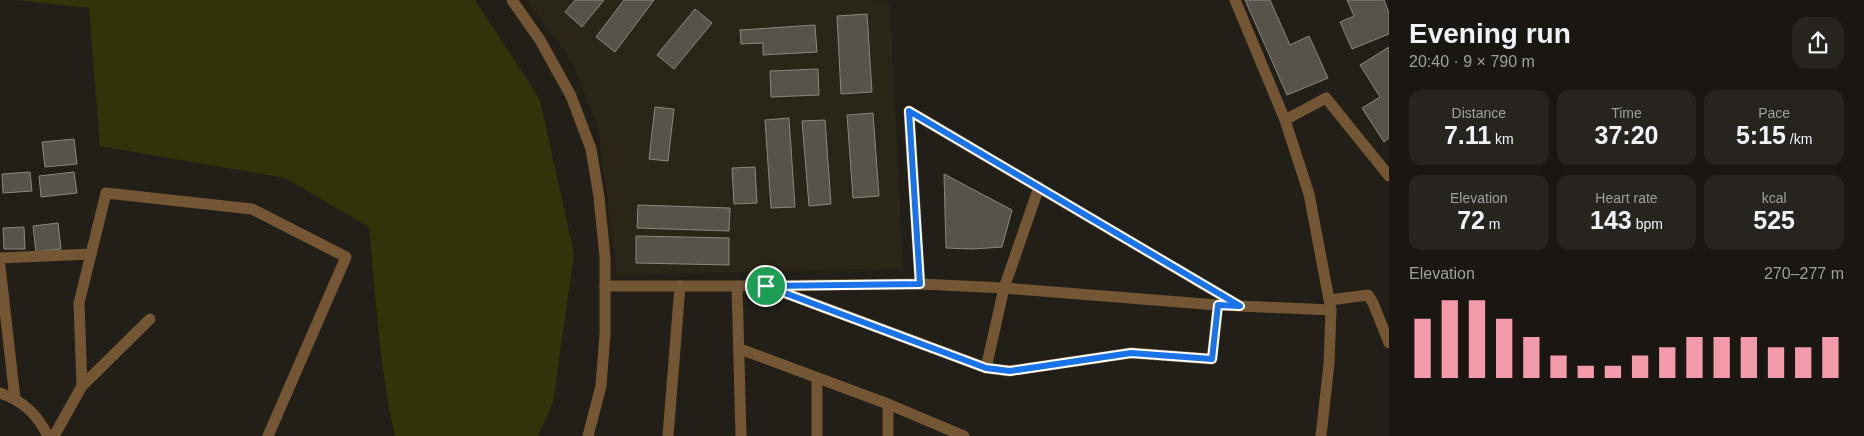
<!DOCTYPE html>
<meta charset="utf-8">
<style>
body{margin:0;font-family:Arial,sans-serif;background:#272420;color:#f1f3f6;height:100vh;display:flex;flex-direction:column;font-size:19px;white-space:nowrap}
*{box-sizing:border-box;margin:0}
p{font-size:16px;color:#9f9f9f}
.icon{flex:none;width:28px;height:28px;fill:none;stroke:currentColor;stroke-width:2;stroke-linecap:round;stroke-linejoin:round}
.map{position:relative;flex:1;overflow:hidden}
.side{display:flex;flex-direction:column;background:#1a1712;width:475px}
.side>*{flex:none}
.pin{position:absolute;display:grid;place-items:center;width:42px;height:42px;color:#fff;margin:-21px;border:2px solid #fff;border-radius:50%;box-shadow:0 1px 5px #0007}
.round{display:grid;place-items:center;flex:none;width:52px;height:52px;border-radius:15px;background:#272420}
.overview{display:flex;align-items:center;justify-content:space-between;height:85px;padding:0 20px}
h1{font-size:28px;font-weight:600;line-height:38px}
.figures{display:grid;grid-template-columns:repeat(3,1fr);gap:8px;height:85px;padding:5px 20px}
.figures div{display:grid;align-content:center;border-radius:12px;background:#272420;text-align:center}
.figures b{font-size:25px;font-weight:600}
.figures small{font-size:14px;font-weight:400}
.figures p{font-size:14px}
.chart{height:140px;padding:10px 20px}
.chart p{display:flex;justify-content:space-between}
.chart svg{width:100%;height:90px;margin-top:5px;stroke:#f39aaa;stroke-width:6}
main{display:flex;flex:1;min-height:0}
.map>svg:first-child{display:block}
.built{fill:#292517}
.green{fill:#323308}
.building{fill:#55534a;stroke:#8a877e}
.lines{fill:none;stroke-linecap:round;stroke-linejoin:round}
.street{stroke:#745534;stroke-width:11}
.route-casing{stroke:#fff;stroke-width:10}
.route{stroke:#1a73e8;stroke-width:6}
</style>
<main>
<div class="map">
<svg width="1389" height="436" viewBox="0 0 1389 436">
<rect width="100%" height="100%" fill="#221f18"/>
<path class="built" d="M527,0H864L890,3L903,268L617,275L598,128L572,62Z"/>
<path class="green" d="M16,0H475L540,100L574,254L553,403L538,436H395C379,368 376,296 369,227L285,178L100,146L89,8Z"/>
<g class="building">
<path d="M575,0H604L582,27L565,12Z"/>
<path d="M624,0H654L615,52L596,37Z"/>
<path d="M1245,0H1270L1290,45L1309,36L1328,78L1287,95Z"/>
<path d="M1347,0H1384L1389,13V34L1352,49L1340,22L1354,16Z"/>
<path d="M695,9L712,23L674,69L657,55Z"/>
<path d="M867,14L872,92L841,94L837,16Z"/>
<path d="M815,25L817,52L763,55V43L741,44L740,30Z"/>
<path d="M1389,47V138L1384,142L1362,108L1380,97L1360,65Z"/>
<path d="M818,69L819,95L771,97L770,71Z"/>
<path d="M655,107L674,109L668,161L649,159Z"/>
<path d="M873,113L879,196L853,198L847,115Z"/>
<path d="M789,118L795,207L771,208L765,120Z"/>
<path d="M825,120L831,204L809,206L802,121Z"/>
<path d="M74,139L77,164L45,167L42,142Z"/>
<path d="M755,167L757,203L734,204L732,168Z"/>
<path d="M30,172L32,191L3,193L2,174Z"/>
<path d="M74,172L77,193L41,197L39,176Z"/>
<path d="M944,174L1012,210L1002,247L973,249L946,248Z"/>
<path d="M638,205L730,208L729,231L637,228Z"/>
<path d="M58,223L61,249L36,252L33,226Z"/>
<path d="M24,227L25,249H4L3,228Z"/>
<path d="M636,236L729,238V265L636,263Z"/>
</g>
<g class="lines">
<g class="street">
<path d="M512,0L540,40L571,96L591,149L599,197L605,257V334L601,386L588,436"/>
<path d="M1235,0L1285,120L1309,194L1331,310L1329,364L1321,436"/>
<path d="M1285,120L1326,98L1389,176"/>
<path d="M0,258L91,254"/>
<path d="M0,266L15,399"/>
<path d="M920,284L909,111L1238,305"/>
<path d="M605,286H737L920,284L1004,288L1217,305L1331,310"/>
<path d="M737,286L741,436"/>
<path d="M772,288L986,368L1009,371L1131,353L1212,359L1218,305"/>
<path d="M1330,300L1368,295L1373,303L1389,343"/>
<path d="M740,349L888,404L964,436"/>
<path d="M986,368L1004,288L1039,187"/>
<path d="M82,386L150,319"/>
<path d="M0,393C23,401 37,414 48,436"/>
<path d="M54,436L82,386L79,303L106,193L252,209L346,257L268,436"/>
<path d="M668,436L680,286"/>
<path d="M817,436V378"/>
<path d="M888,436V404"/>
</g>
</g>
<g class="lines">
<g class="route-casing">
<path id="route" d="M909,111L1240,306L1218,305L1212,359L1131,353L1010,371L986,368L766,286L920,284Z"/>
</g>
<use href="#route" class="route"/>
</g>
</svg>
<div class="pin" style="left:766px;top:286px;background:#1e9e55"><svg class="icon" aria-label="arrive" viewBox="0 0 24 24"><path d="M6 21V4h12l-3 4 3 4H6"/></svg></div>
</div>
<section class="side">
<div class="overview"><div><h1>Evening run</h1><p>20:40 · 9 × 790 m</p></div><a class="round"><svg class="icon" aria-label="share" viewBox="0 0 24 24"><path d="M12 15V3M7 8l5-5 5 5M5 13v7h14v-7"/></svg></a></div>
<div class="figures">
<div><p>Distance</p><b>7.11<small> km</small></b></div>
<div><p>Time</p><b>37:20</b></div>
<div><p>Pace</p><b>5:15<small> /km</small></b></div>
</div>
<div class="figures">
<div><p>Elevation</p><b>72<small> m</small></b></div>
<div><p>Heart rate</p><b>143<small> bpm</small></b></div>
<div><p>kcal</p><b>525</b></div>
</div>
<div class="chart"><p><span>Elevation</span>270–277 m</p>
<svg viewBox="0 0 160 44" preserveAspectRatio="none"><path d="M5 44V15M15 44V6M25 44V6M35 44V15M45 44V24M55 44V33M65 44V38M75 44V38M85 44V33M95 44V29M105 44V24M115 44V24M125 44V24M135 44V29M145 44V29M155 44V24"/></svg>
</div>
</section>
</main>
